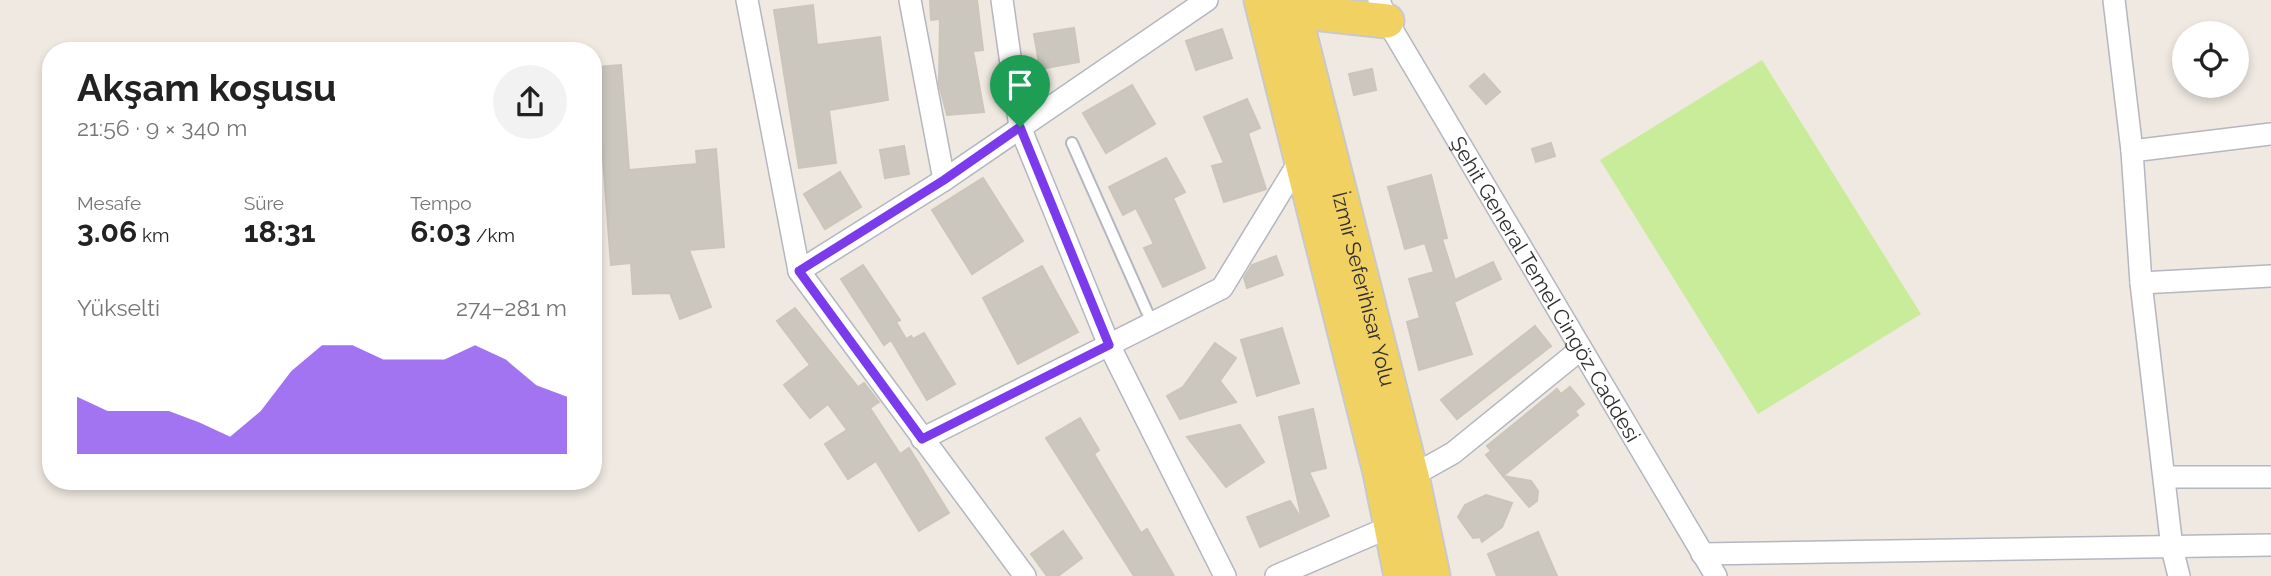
<!DOCTYPE html>
<html lang="tr">
<meta charset="utf-8">
<style>
body{margin:0;font-family:Raleway,sans-serif;background:#f2f2f2;color:#222;height:100vh;display:flex;flex-direction:column;font-size:26px;white-space:nowrap}
*{box-sizing:border-box;margin:0}
p{font-size:23px;color:#767676}
.icon{flex:none;width:38px;height:38px;fill:none;stroke:currentColor;stroke-width:2;stroke-linecap:round;stroke-linejoin:round}
.map{position:relative;flex:1;overflow:hidden}
.side{position:absolute;left:42px;top:42px;width:560px;height:448px;display:flex;flex-direction:column;background:#fff;border-radius:28px;box-shadow:0 4px 10px #0003}
.side>*{flex:none}
.buttons{position:absolute;left:2172px;top:21px;display:grid;gap:14px}
.buttons a{display:grid;place-items:center;width:77px;height:77px;border-radius:50%;background:#fff;box-shadow:0 4px 10px #0003;font-size:35px}
.pin{position:absolute;display:grid;place-items:center;width:60px;height:60px;color:#fff;margin:-72px -30px;border-radius:50% 50% 50% 0;rotate:-45deg;box-shadow:0 0 7px #0007}
.pin .icon{rotate:45deg}
.round{display:grid;place-items:center;flex:none;width:74px;height:74px;border-radius:37px;background:#f2f2f2}
.overview{display:flex;align-items:center;justify-content:space-between;height:119px;padding:0 35px}
h1{font-size:38px;font-weight:700;line-height:52px}
.metrics{display:grid;grid-template-columns:repeat(3,1fr);gap:10px;height:119px;padding:7px 35px}
.metrics div{display:grid;align-content:center}
.metrics b{font-size:30px;font-weight:700}
.metrics small{font-size:19px;font-weight:400}
.metrics p{font-size:19px}
.chart{height:196px;padding:14px 35px}
.chart p{display:flex;justify-content:space-between}
.chart svg{width:100%;height:126px;margin-top:7px;fill:#7c3aed;opacity:.7}
.map>svg:first-child{display:block}
.pitch{fill:#c9ec9a}
.building{fill:#cbc7bf;stroke:#cbc5ba;stroke-width:2}
.lines{fill:none;stroke-linecap:round;stroke-linejoin:round}
.service-casing{stroke:#b4b7c1;stroke-width:14}
.minor-casing{stroke:#b4b7c1;stroke-width:24}
.primary-casing{stroke:#c9c9c9;stroke-width:37}
.service{stroke:#fff;stroke-width:10}
.minor{stroke:#fff;stroke-width:21}
.primary{stroke:#f2d163;stroke-width:33}
.route-casing{stroke:#fff;stroke-width:14}
.route{stroke:#7c3aed;stroke-width:9}
.labels{text-anchor:middle;dominant-baseline:central;stroke-width:5;stroke-linejoin:round;paint-order:stroke}
.street-label{font-size:21px;fill:#2e2e2e;stroke:#fff}
</style>
<div class="map">
<svg width="2271" height="576" viewBox="0 0 2271 576">
<rect width="100%" height="100%" fill="#efe9e1"/>
<path class="pitch" d="M1762,60L1921,314L1758,414L1600,160Z"/>
<g class="building">
<path d="M930,0H977L983,50L973,51L984,112L947,115L939,84L940,19L931,20Z"/>
<path d="M813,5L817,45L880,37L888,100L829,110L836,163L799,168L774,10Z"/>
<path d="M1074,28L1079,62L1040,69L1034,34Z"/>
<path d="M1222,29L1232,58L1196,70L1186,41Z"/>
<path d="M621,65L629,170L697,164L696,151L716,149L724,247L689,250L711,307L680,319L670,293L633,294L631,263L611,265L596,67Z"/>
<path d="M1372,69L1376,90L1354,95L1349,74Z"/>
<path d="M1484,74L1500,92L1486,104L1470,86Z"/>
<path d="M1132,85L1155,124L1106,153L1083,113Z"/>
<path d="M1247,99L1260,128L1248,133L1266,189L1224,202L1212,166L1224,163L1204,117Z"/>
<path d="M1551,143L1555,156L1536,162L1532,149Z"/>
<path d="M904,146L909,174L885,178L880,150Z"/>
<path d="M1166,158L1185,192L1173,198L1205,268L1163,287L1144,248L1154,244L1136,208L1123,215L1109,187Z"/>
<path d="M840,172L861,207L825,229L804,194Z"/>
<path d="M1431,175L1447,238L1442,239L1455,280L1493,262L1501,279L1454,302L1472,354L1419,370L1407,322L1420,318L1409,279L1434,272L1425,243L1405,249L1388,187Z"/>
<path d="M983,178L1023,241L972,274L932,210Z"/>
<path d="M1276,256L1283,275L1247,288L1244,278L1252,265Z"/>
<path d="M863,265L900,320L896,322L906,339L911,336L913,339L924,333L955,384L927,400L891,340L884,345L841,279Z"/>
<path d="M1042,266L1078,332L1018,364L983,298Z"/>
<path d="M795,308L858,387L864,383L879,402L870,408L900,454L909,448L949,513L919,531L876,461L848,479L825,444L847,430L828,404L810,418L784,385L810,365L777,321Z"/>
<path d="M1535,326L1551,346L1457,419L1441,400Z"/>
<path d="M1282,328L1299,383L1257,396L1241,340Z"/>
<path d="M1215,343L1236,358L1220,381L1236,402L1180,419L1167,396L1183,387Z"/>
<path d="M1570,387L1584,404L1575,411L1578,415L1503,476L1486,455L1491,451L1487,446L1557,389L1561,394Z"/>
<path d="M1313,409L1326,468L1309,472L1329,516L1260,547L1247,517L1290,501L1302,519L1279,417Z"/>
<path d="M1080,418L1099,450L1094,454L1141,533L1147,529L1174,576H1134L1046,438Z"/>
<path d="M1240,425L1264,462L1226,487L1187,437Z"/>
<path d="M1503,476L1531,481L1538,491L1537,501L1529,507Z"/>
<path d="M1486,495L1512,503L1502,527L1482,542L1480,537L1473,538L1458,517L1465,505Z"/>
<path d="M1063,531L1082,558L1058,576H1047L1031,554Z"/>
<path d="M1538,532L1557,576H1497L1488,554Z"/>
</g>
<g class="lines">
<g class="service-casing">
<path id="service" d="M1072,143L1152,323"/>
</g>
<g class="minor-casing">
<g id="minor">
<path d="M747,0L799,271L1025,576"/>
<path d="M910,0L944,180"/>
<path d="M1002,0L1020,127L1109,345L1225,576"/>
<path id="s1" d="M1379,0L1387,21L1716,576"/>
<path d="M2114,0L2132,151L2141,283L2172,548L2179,576"/>
<path d="M2132,151L2271,134"/>
<path d="M799,271L944,180L1207,0"/>
<path d="M2141,283L2271,276"/>
<path d="M922,439L1222,288L1302,157"/>
<path d="M1412,476L1453,453L1581,349"/>
<path d="M2166,477H2271"/>
<path d="M1702,554L2271,545"/>
<path d="M1276,576L1392,526"/>
</g>
</g>
<g class="primary-casing">
<g id="primary">
<path d="M1261,0L1380,472L1401,576"/>
<path id="s2" d="M1291,0L1412,476L1433,576"/>
<path d="M1278,5L1295,11L1387,21"/>
</g>
</g>
<use href="#service" class="service"/>
<use href="#minor" class="minor"/>
<use href="#primary" class="primary"/>
</g>
<g class="lines">
<g class="route-casing">
<path id="route" d="M1020,127L1109,345L922,439L799,271L944,180Z"/>
</g>
<use href="#route" class="route"/>
</g>
<g class="labels">
<g class="street-label">
<text stroke="none"><textPath href="#s2" startOffset="298">İzmir Seferihisar Yolu</textPath></text>
<text stroke="none"><textPath href="#s1" startOffset="334">Şehit General Temel Cingöz Caddesi</textPath></text>
</g>
</g>
</svg>
<div class="buttons">
<a><svg class="icon" aria-label="locate" viewBox="0 0 24 24"><circle cx="12" cy="12" r="6"/><path d="M12 2v4M12 18v4M2 12h4M18 12h4"/></svg></a>
</div>
<div class="pin" style="left:1020px;top:127px;background:#1e9e55"><svg class="icon" aria-label="arrive" viewBox="0 0 24 24"><path d="M6 21V4h12l-3 4 3 4H6"/></svg></div>
<section class="side">
<div class="overview"><div><h1>Akşam koşusu</h1><p>21:56 · 9 × 340 m</p></div><a class="round"><svg class="icon" aria-label="share" viewBox="0 0 24 24"><path d="M12 15V3M7 8l5-5 5 5M5 13v7h14v-7"/></svg></a></div>
<div class="metrics">
<div><p>Mesafe</p><b>3.06<small> km</small></b></div>
<div><p>Süre</p><b>18:31</b></div>
<div><p>Tempo</p><b>6:03<small> /km</small></b></div>
</div>
<div class="chart"><p><span>Yükselti</span>274–281 m</p>
<svg viewBox="0 0 160 44" preserveAspectRatio="none"><path d="M0 44V24L10 29L20 29L30 29L40 33L50 38L60 29L70 15L80 6L90 6L100 11L110 11L120 11L130 6L140 11L150 20L160 24V44z"/></svg>
</div>
</section>
</div>
